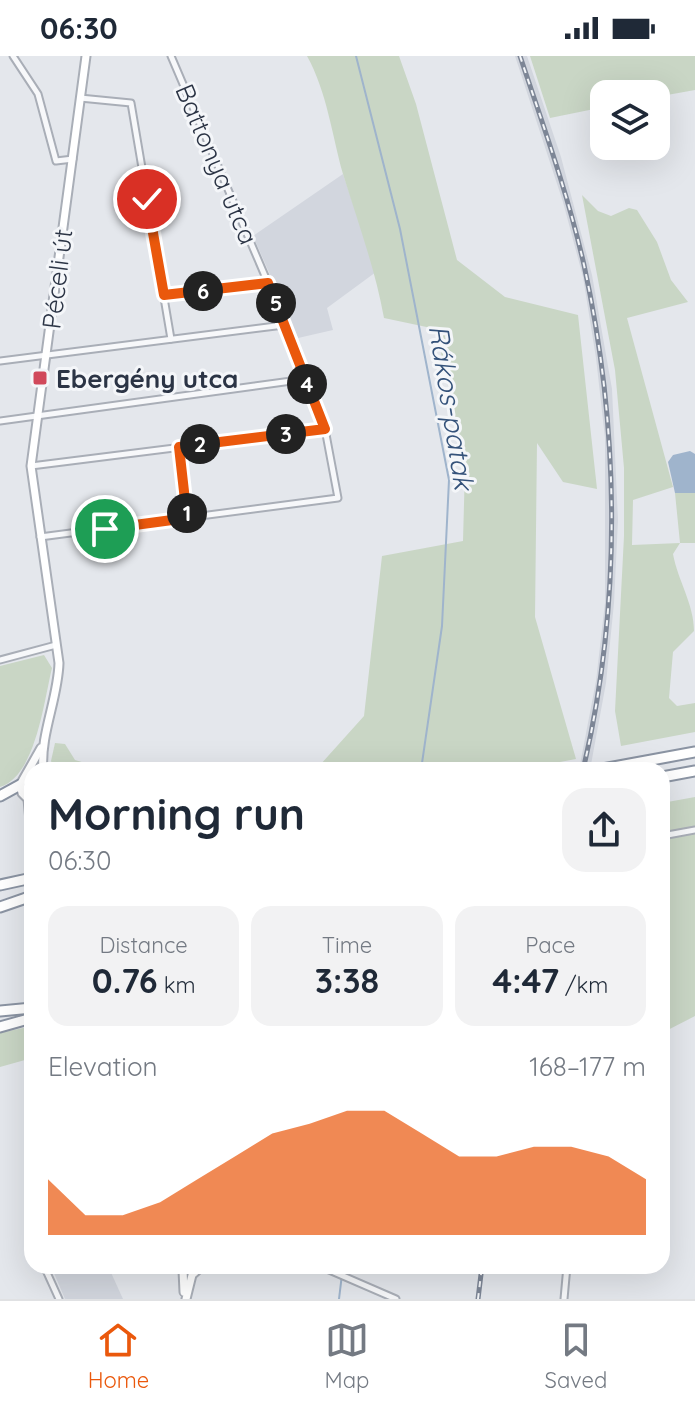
<!DOCTYPE html>
<meta charset="utf-8">
<style>
body{margin:0;font-family:Quicksand,sans-serif;background:#f2f2f3;color:#1f2937;height:100vh;display:flex;flex-direction:column;font-size:30px;white-space:nowrap}
*{box-sizing:border-box;margin:0}
p{font-size:26px;color:#747a83}
.icon{flex:none;width:44px;height:44px;fill:none;stroke:currentColor;stroke-width:2;stroke-linecap:round;stroke-linejoin:round}
.map{position:relative;flex:1;overflow:hidden}
.drawer{position:absolute;left:24px;top:706px;width:646px;height:512px;display:flex;flex-direction:column;background:#fff;border-radius:24px;box-shadow:0 8px 32px #0002}
.drawer>*{flex:none}
.fabs{position:absolute;left:590px;top:24px;display:grid;gap:16px}
.fabs a{display:grid;place-items:center;width:80px;height:80px;border-radius:16px;background:#fff;box-shadow:0 8px 32px #0002;font-size:40px}
.pin{position:absolute;display:grid;place-items:center;width:68px;height:68px;color:#fff;margin:-34px;border:4px solid #fff;border-radius:50%;box-shadow:0 2px 8px #0007}
.km{position:absolute;width:40px;height:40px;margin:-20px;border-radius:50%;background:#222;color:#fff;font-size:22px;line-height:40px;text-align:center}
.round{display:grid;place-items:center;flex:none;width:84px;height:84px;border-radius:24px;background:#f2f2f3}
.head{display:flex;align-items:center;justify-content:space-between;height:136px;padding:0 24px}
h1{font-size:44px;font-weight:700;line-height:60px}
.metrics{display:grid;grid-template-columns:repeat(3,1fr);gap:12px;height:136px;padding:8px 24px}
.metrics div{display:grid;align-content:center;border-radius:20px;background:#f2f2f3;text-align:center}
.metrics b{font-size:34px;font-weight:700}
.metrics small{font-size:22px;font-weight:400}
.metrics p{font-size:22px}
.chart{height:224px;padding:16px 24px}
.chart p{display:flex;justify-content:space-between}
.chart svg{width:100%;height:144px;margin-top:8px;fill:#ea580c;opacity:.7}
.status{display:flex;justify-content:space-between;align-items:center;height:56px;padding:0 40px;background:#fff;direction:ltr}
.status svg{height:22px;fill:currentColor}
.menu{display:flex;justify-content:space-around;align-items:center;height:112px;border-top:2px solid #e0e1e3;background:#fff;font-size:22px;color:#747a83}
.menu a{display:grid;justify-items:center;gap:4px}
.menu .current{color:#ea580c}
.map>svg:first-child{display:block}
.built{fill:#d2d6de}
.green{fill:#c9d6c5}
.water{fill:#9fb4cc}
.lines{fill:none;stroke-linecap:round;stroke-linejoin:round}
.stream{stroke:#9fb4cc;stroke-width:2}
.minor-casing{stroke:#a9aeb7;stroke-width:9}
.secondary-casing{stroke:#a9aeb7;stroke-width:11}
.trunk-casing{stroke:#8b94a3;stroke-width:13}
.minor{stroke:#f7f8fa;stroke-width:5}
.secondary{stroke:#fff;stroke-width:7}
.trunk{stroke:#fff;stroke-width:9}
.rail-casing{stroke:#7d8696;stroke-width:5}
.rail{stroke:#f4f6f9;stroke-width:2;stroke-dasharray:6;stroke-linecap:butt}
.route-casing{stroke:#fff;stroke-width:16}
.route{stroke:#ea580c;stroke-width:10}
.poi-dot{fill:#d1495b;stroke:#f4f6f9;stroke-width:3}
.labels{text-anchor:middle;dominant-baseline:central;stroke-width:6;stroke-linejoin:round;paint-order:stroke}
.street-label{font-size:26px;fill:#2b3445;stroke:#f4f6f9}
.poi-label{font-size:26px;font-weight:bold;fill:#2b3445;stroke:#f4f6f9;text-anchor:start}
.water-label{font-size:28px;font-style:italic;fill:#34527a;stroke:#f4f6f9}
</style>
<div class="status"><b>06:30</b><svg viewBox="0 0 49 12"><path d="M0 12V9h3v3zM5 12V6h3v6zM10 12V3h3v9zM15 12V0h3v12zM26 1h20v11H26zM47 4h2v5h-2z"/></svg></div>
<div class="map">
<svg width="695" height="1243" viewBox="0 0 695 1243">
<rect width="100%" height="100%" fill="#e4e7ec"/>
<g class="built">
<path d="M515,0H527L561,101L592,219L612,333L618,464L614,547L606,627L590,714H579L596,625L605,547V382L596,302L583,221L563,146Z"/>
<path d="M343,118L376,216L327,252L333,274L298,282L253,180Z"/>
<path d="M51,1210H108L123,1243H65Z"/>
</g>
<g class="green">
<path d="M307,0H399L416,48L457,204L505,241L578,259L597,433L563,426L537,387L535,561L576,703L517,714H285L320,709L364,660L382,500L463,485L465,411L436,273L384,262C375,212 358,167 343,118C332,79 327,36 307,0Z"/>
<path d="M530,0H695V34L656,41V38H604V51L550,62Z"/>
<path d="M582,139L598,155L611,160L629,152L637,154L657,186L671,224L688,246L627,262L673,431L633,444L632,489L680,487L675,437H695V487H680L673,498C678,525 694,548 694,575L673,596L669,642L677,650L695,647V676L621,690L615,655L624,480V412L615,314Z"/>
<path d="M44,599L52,612C44,644 36,720 0,731V610Z"/>
<path d="M55,687L65,688L75,704L109,714H55L51,705Z"/>
<path d="M695,741V960L662,977V747Z"/>
<path d="M32,970V1002L0,1011V977Z"/>
</g>
<path class="water" d="M690,395L695,398V437H675L668,406L673,399Z"/>
<g class="lines">
<g class="stream">
<path d="M356,0L400,173L449,424L442,570L421,714"/>
<path d="M339,1243L343,1210"/>
</g>
<g class="minor-casing">
<g id="minor">
<path d="M13,0L38,38L56,105L73,103"/>
<path d="M80,42L131,47L171,283"/>
<path d="M164,239L268,227"/>
<path d="M0,305L284,269"/>
<path d="M0,365L306,323"/>
<path d="M179,391L187,462"/>
<path d="M31,410L325,373"/>
<path d="M40,481L338,442L325,373L268,227L171,0"/>
<path d="M0,604L56,589"/>
<path d="M662,780L695,774"/>
<path d="M44,1210L59,1243"/>
<path d="M320,1210L396,1243"/>
<path d="M564,1243L567,1210"/>
</g>
</g>
<g class="secondary-casing">
<g id="secondary">
<path d="M43,714C40,678 58,643 59,607L31,410L86,0"/>
<path d="M32,787L28,743L22,737L20,729L41,692"/>
<path d="M183,1214L184,1236"/>
<path d="M186,1243L192,1219L202,1210"/>
</g>
</g>
<g class="trunk-casing">
<g id="trunk">
<path d="M597,714L695,696"/>
<path d="M662,721L695,715"/>
<path d="M0,740L20,729"/>
<path d="M0,829L32,822"/>
<path d="M0,851L32,840"/>
<path d="M0,955L32,952"/>
<path d="M0,971L32,962"/>
</g>
</g>
<use href="#minor" class="minor"/>
<use href="#secondary" class="secondary"/>
<use href="#trunk" class="trunk"/>
<g class="rail-casing">
<g id="rail">
<path d="M520,0C543,69 568,138 584,209C620,374 622,549 583,714"/>
<path d="M478,1243L482,1210"/>
</g>
</g>
<use href="#rail" class="rail"/>
</g>
<g class="lines">
<g class="route-casing">
<path id="route" d="M105,473L187,462L179,391L325,373L268,227L164,239L147,143"/>
</g>
<use href="#route" class="route"/>
</g>
<rect class="poi-dot" x="32" y="314" width="16" height="16" rx="4"/>
<g class="labels">
<g class="street-label">
<text transform="translate(217 108) rotate(67)">Battonya utca</text>
<text transform="translate(57 223) rotate(-83)">Péceli út</text>
</g>
<g class="poi-label">
<text x="56" y="322">Ebergény utca</text>
</g>
<g class="water-label">
<text transform="translate(452 351) rotate(81)">Rákos-patak</text>
</g>
</g>
</svg>
<div class="fabs">
<a><svg class="icon" aria-label="layers" viewBox="0 0 24 24"><path d="M12 4l9 5-9 5-9-5zM3 14l9 5 9-5"/></svg></a>
</div>
<div class="pin" style="left:105px;top:473px;background:#1e9e55"><svg class="icon" aria-label="arrive" viewBox="0 0 24 24"><path d="M6 21V4h12l-3 4 3 4H6"/></svg></div>
<div class="pin" style="left:147px;top:143px;background:#d93025"><svg class="icon" aria-label="check" viewBox="0 0 24 24"><path d="M5 12l5 5 9-10"/></svg></div>
<b class="km" style="left:187px;top:457px">1</b>
<b class="km" style="left:200px;top:388px">2</b>
<b class="km" style="left:286px;top:378px">3</b>
<b class="km" style="left:307px;top:328px">4</b>
<b class="km" style="left:276px;top:247px">5</b>
<b class="km" style="left:203px;top:235px">6</b>
<section class="drawer">
<div class="head"><div><h1>Morning run</h1><p>06:30</p></div><a class="round"><svg class="icon" aria-label="share" viewBox="0 0 24 24"><path d="M12 15V3M7 8l5-5 5 5M5 13v7h14v-7"/></svg></a></div>
<div class="metrics">
<div><p>Distance</p><b>0.76<small> km</small></b></div>
<div><p>Time</p><b>3:38</b></div>
<div><p>Pace</p><b>4:47<small> /km</small></b></div>
</div>
<div class="chart"><p><span>Elevation</span>168–177 m</p>
<svg viewBox="0 0 160 44" preserveAspectRatio="none"><path d="M0 44V27L10 38L20 38L30 34L40 27L50 20L60 13L70 10L80 6L90 6L100 13L110 20L120 20L130 17L140 17L150 20L160 27V44z"/></svg>
</div>
</section>
</div>
<nav class="menu">
<a class="current"><svg class="icon" aria-label="home" viewBox="0 0 24 24"><path d="M3 11l9-7 9 7M6 9v11h12V9"/></svg>Home</a>
<a><svg class="icon" aria-label="map" viewBox="0 0 24 24"><path d="M3 6l6-2 6 2 6-2v14l-6 2-6-2-6 2zM9 4v14M15 6v14"/></svg>Map</a>
<a><svg class="icon" aria-label="saved" viewBox="0 0 24 24"><path d="M7 4h10v16l-5-4-5 4z"/></svg>Saved</a>
</nav>
